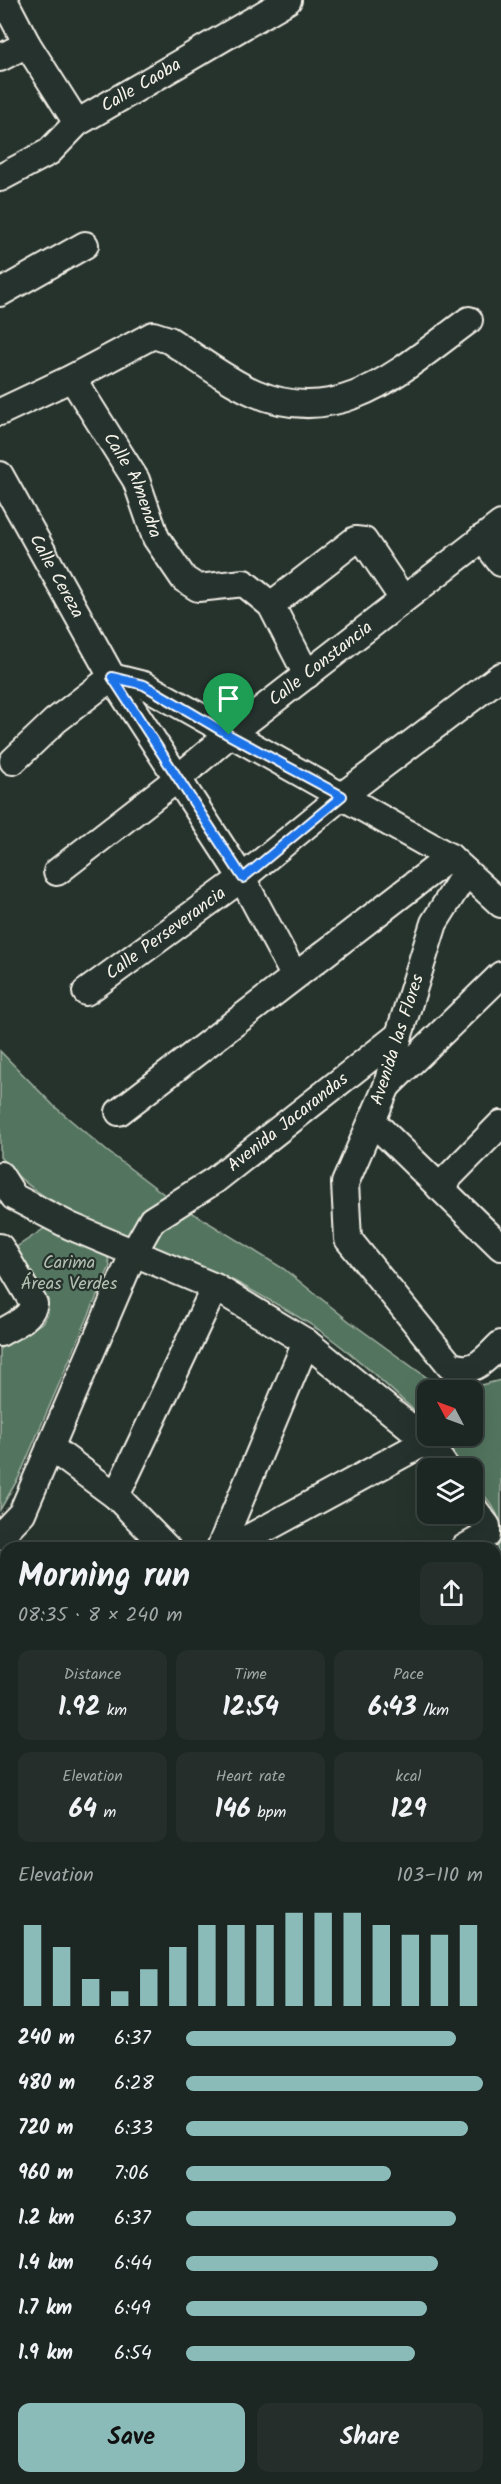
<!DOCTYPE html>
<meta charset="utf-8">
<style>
body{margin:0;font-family:Kalam,sans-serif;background:#252e2a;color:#f1f3f6;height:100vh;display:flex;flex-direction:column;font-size:22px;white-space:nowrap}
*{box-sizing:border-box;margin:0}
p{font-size:20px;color:#a0a5a5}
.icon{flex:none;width:33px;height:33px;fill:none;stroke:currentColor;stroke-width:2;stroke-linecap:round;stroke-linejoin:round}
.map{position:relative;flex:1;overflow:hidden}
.panel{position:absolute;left:0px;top:1542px;width:501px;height:942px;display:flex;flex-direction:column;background:#1c2622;border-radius:18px 18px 0 0;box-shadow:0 6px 24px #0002,0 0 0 2px #3a4340}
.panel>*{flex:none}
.needle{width:39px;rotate:311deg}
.controls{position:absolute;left:417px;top:1380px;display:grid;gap:12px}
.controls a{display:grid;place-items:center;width:66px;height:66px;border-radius:12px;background:#1c2622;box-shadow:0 6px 24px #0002,0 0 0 2px #3a4340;font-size:30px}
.pin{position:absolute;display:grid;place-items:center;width:51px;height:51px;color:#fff;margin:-62px -26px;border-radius:50% 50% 50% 0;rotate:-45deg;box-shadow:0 0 6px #0007}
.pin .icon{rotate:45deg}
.round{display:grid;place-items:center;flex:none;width:63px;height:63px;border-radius:12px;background:#252e2a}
.summary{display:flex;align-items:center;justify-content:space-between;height:102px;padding:0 18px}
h1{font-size:33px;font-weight:700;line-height:45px}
.stats{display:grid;grid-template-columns:repeat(3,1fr);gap:9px;height:102px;padding:6px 18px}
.stats div{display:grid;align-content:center;border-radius:12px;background:#252e2a;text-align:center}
.stats b{font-size:26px;font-weight:700}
.stats small{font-size:16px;font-weight:400}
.stats p{font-size:16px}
.chart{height:168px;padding:12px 18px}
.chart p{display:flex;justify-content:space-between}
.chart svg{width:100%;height:108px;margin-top:6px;stroke:#8bbbb9;stroke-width:6}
.cta{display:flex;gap:12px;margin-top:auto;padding:12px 18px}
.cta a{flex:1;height:69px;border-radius:12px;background:#8bbbb9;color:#111;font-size:24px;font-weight:700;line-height:69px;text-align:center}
.cta a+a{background:#252e2a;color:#f1f3f6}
ul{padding:0 18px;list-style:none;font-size:20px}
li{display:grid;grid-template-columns:96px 72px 1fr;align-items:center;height:45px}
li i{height:15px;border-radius:8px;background:#8bbbb9}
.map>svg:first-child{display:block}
.green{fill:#53755f;stroke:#a4b3a4;stroke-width:1.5}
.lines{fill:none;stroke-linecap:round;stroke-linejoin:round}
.minor-casing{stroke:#f4f1e8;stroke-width:30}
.major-casing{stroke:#f4f1e8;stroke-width:38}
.highway-casing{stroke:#f4f1e8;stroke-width:38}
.minor{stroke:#26332d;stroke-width:26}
.major{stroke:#726e59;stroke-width:33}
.highway{stroke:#726e59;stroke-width:33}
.route-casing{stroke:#fff;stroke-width:12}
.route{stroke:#1a73e8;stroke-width:8}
.labels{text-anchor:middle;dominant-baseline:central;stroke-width:4.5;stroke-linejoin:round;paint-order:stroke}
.street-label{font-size:18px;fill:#f4f1e8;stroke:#26332d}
.park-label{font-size:18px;fill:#b4bfb1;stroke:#26332d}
</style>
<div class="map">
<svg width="501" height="2484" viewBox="0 0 501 2484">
<rect width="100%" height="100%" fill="#26332d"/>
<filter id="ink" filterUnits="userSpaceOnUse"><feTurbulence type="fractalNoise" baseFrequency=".0167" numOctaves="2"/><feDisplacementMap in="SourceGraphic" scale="12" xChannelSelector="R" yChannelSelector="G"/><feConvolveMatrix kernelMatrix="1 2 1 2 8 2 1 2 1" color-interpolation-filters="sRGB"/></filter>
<g filter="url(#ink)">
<g class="green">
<path d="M0,1051L54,1106L107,1151L173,1201L284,1269L349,1321L444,1390H428L427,1422C392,1391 358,1357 319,1330C293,1313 264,1297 236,1282C165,1245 49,1221 0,1157Z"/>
<path d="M48,1226L103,1253L108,1258L110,1266L18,1479L0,1510V1348L42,1323L48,1314L47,1303L15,1248Z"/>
<path d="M501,1380V1561C492,1545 501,1528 497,1514C489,1497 473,1488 472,1468H464L439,1436H472V1390H461Z"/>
</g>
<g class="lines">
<g class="minor-casing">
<g id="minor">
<path d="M4,0L27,44L77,123"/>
<path d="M0,58L27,44"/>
<path id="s1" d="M0,178L49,152L77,123L288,0"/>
<path d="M0,293L85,245"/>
<path id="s2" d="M72,378L136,480L156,538L184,579L198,588L244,583L271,605L307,675"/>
<path d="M0,412L72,378L153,335L169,340C196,357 225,380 255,393C342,430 403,368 469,320"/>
<path id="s3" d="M0,475L112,677L242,878L294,975"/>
<path d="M482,538L501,563"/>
<path d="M271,605L355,540L364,541L403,599"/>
<path d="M112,677L144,685L450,857L501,904"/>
<path d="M13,761L55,721L112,677"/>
<path id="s4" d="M57,872L177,779L229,735L501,524"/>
<path d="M466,872L434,923L399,1035L387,1086L345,1183L348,1239L450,1365C475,1375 484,1360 501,1344"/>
<path id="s5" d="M86,992L242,878L342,796L501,676"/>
<path d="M387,1086L501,975"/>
<path d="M119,1112L450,857"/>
<path d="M372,1121L501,1247"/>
<path d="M0,1175L14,1197L70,1226L215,1287L306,1342L427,1441L446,1468"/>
<path d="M439,1187L501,1124"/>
<path d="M0,1247L34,1304C30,1319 12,1326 0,1333"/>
<path d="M50,1447L116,1496L167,1548"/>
<path d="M116,1496L215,1287"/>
<path id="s6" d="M0,1536L22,1513L134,1252L152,1220L215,1180L399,1035"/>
<path d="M220,1548L306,1342"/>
<path d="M230,1548L427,1441"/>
<path d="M464,1548L487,1535V1526L472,1506"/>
<path d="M0,1596L6,1599"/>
<path d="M495,1688L501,1685"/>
<path d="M0,1743L6,1745"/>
<path d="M0,1828L6,1813"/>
<path d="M495,1859L501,1857"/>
<path d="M0,1891L6,1893"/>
<path d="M495,2041H501"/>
<path d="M0,2043L6,2045"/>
<path d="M0,2089L6,2085"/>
<path d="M0,2291L6,2287"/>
<path d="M0,2460L6,2456"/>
<path d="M37,2478L55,2484"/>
<path d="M410,2484L411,2478"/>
</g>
</g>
<g class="major-casing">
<g id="major">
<path d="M0,2328L6,2330"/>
<path d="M0,2411L6,2414"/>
<path d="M158,2478L177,2484"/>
</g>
</g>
<g class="highway-casing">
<g id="highway">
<path d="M0,2353L6,2355"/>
<path d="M0,2379L6,2382"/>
<path d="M227,2478L240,2484"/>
<path d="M297,2478L312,2484"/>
<path d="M341,2478L348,2484"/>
</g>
</g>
<use href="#minor" class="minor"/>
<use href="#major" class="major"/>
<use href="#highway" class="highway"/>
</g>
</g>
<g class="lines" filter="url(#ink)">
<g class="route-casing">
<path id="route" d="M112,677L144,685L229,735L342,796L243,878Z"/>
</g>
<use href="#route" class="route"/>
</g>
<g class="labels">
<g class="street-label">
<text stroke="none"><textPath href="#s1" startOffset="170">Calle Caoba</textPath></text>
<text stroke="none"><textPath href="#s2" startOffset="124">Calle Almendra</textPath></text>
<text stroke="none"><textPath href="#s3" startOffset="116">Calle Cereza</textPath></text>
<text stroke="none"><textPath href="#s4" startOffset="336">Calle Constancia</textPath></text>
<text stroke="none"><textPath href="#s5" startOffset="99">Calle Perseverancia</textPath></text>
<text transform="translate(398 1040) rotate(-72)">Avenida las Flores</text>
<text stroke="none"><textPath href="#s6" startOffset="520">Avenida Jacarandas</textPath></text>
</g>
<g class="park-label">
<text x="69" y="1263">Carima<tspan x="69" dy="21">Áreas Verdes</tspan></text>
</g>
</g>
</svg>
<div class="controls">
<a><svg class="needle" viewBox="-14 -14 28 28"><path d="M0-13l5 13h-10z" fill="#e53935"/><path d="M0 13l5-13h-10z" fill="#a0a5a5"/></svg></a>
<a><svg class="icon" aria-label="layers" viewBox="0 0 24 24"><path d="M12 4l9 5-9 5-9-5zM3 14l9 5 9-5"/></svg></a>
</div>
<div class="pin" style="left:229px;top:735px;background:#1e9e55"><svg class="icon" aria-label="arrive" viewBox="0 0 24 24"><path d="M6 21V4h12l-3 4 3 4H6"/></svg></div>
<section class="panel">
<div class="summary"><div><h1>Morning run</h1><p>08:35 · 8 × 240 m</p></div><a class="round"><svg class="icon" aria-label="share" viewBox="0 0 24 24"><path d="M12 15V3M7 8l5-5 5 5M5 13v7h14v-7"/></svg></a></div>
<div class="stats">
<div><p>Distance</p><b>1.92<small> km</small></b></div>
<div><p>Time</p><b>12:54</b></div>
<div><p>Pace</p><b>6:43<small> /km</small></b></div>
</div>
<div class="stats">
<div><p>Elevation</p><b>64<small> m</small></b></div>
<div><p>Heart rate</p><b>146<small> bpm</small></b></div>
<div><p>kcal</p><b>129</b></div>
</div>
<div class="chart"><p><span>Elevation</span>103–110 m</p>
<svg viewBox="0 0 160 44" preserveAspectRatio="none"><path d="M5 44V11M15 44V20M25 44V33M35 44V38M45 44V29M55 44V20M65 44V11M75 44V11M85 44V11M95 44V6M105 44V6M115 44V6M125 44V11M135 44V15M145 44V15M155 44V11"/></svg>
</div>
<ul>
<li><b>240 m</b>6:37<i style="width:91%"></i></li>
<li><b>480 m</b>6:28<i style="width:100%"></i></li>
<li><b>720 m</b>6:33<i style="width:95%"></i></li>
<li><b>960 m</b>7:06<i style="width:69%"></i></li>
<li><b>1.2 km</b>6:37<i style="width:91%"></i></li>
<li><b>1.4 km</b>6:44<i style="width:85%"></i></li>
<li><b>1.7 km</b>6:49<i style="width:81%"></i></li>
<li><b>1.9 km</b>6:54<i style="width:77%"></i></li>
</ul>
<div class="cta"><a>Save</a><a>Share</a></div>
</section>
</div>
